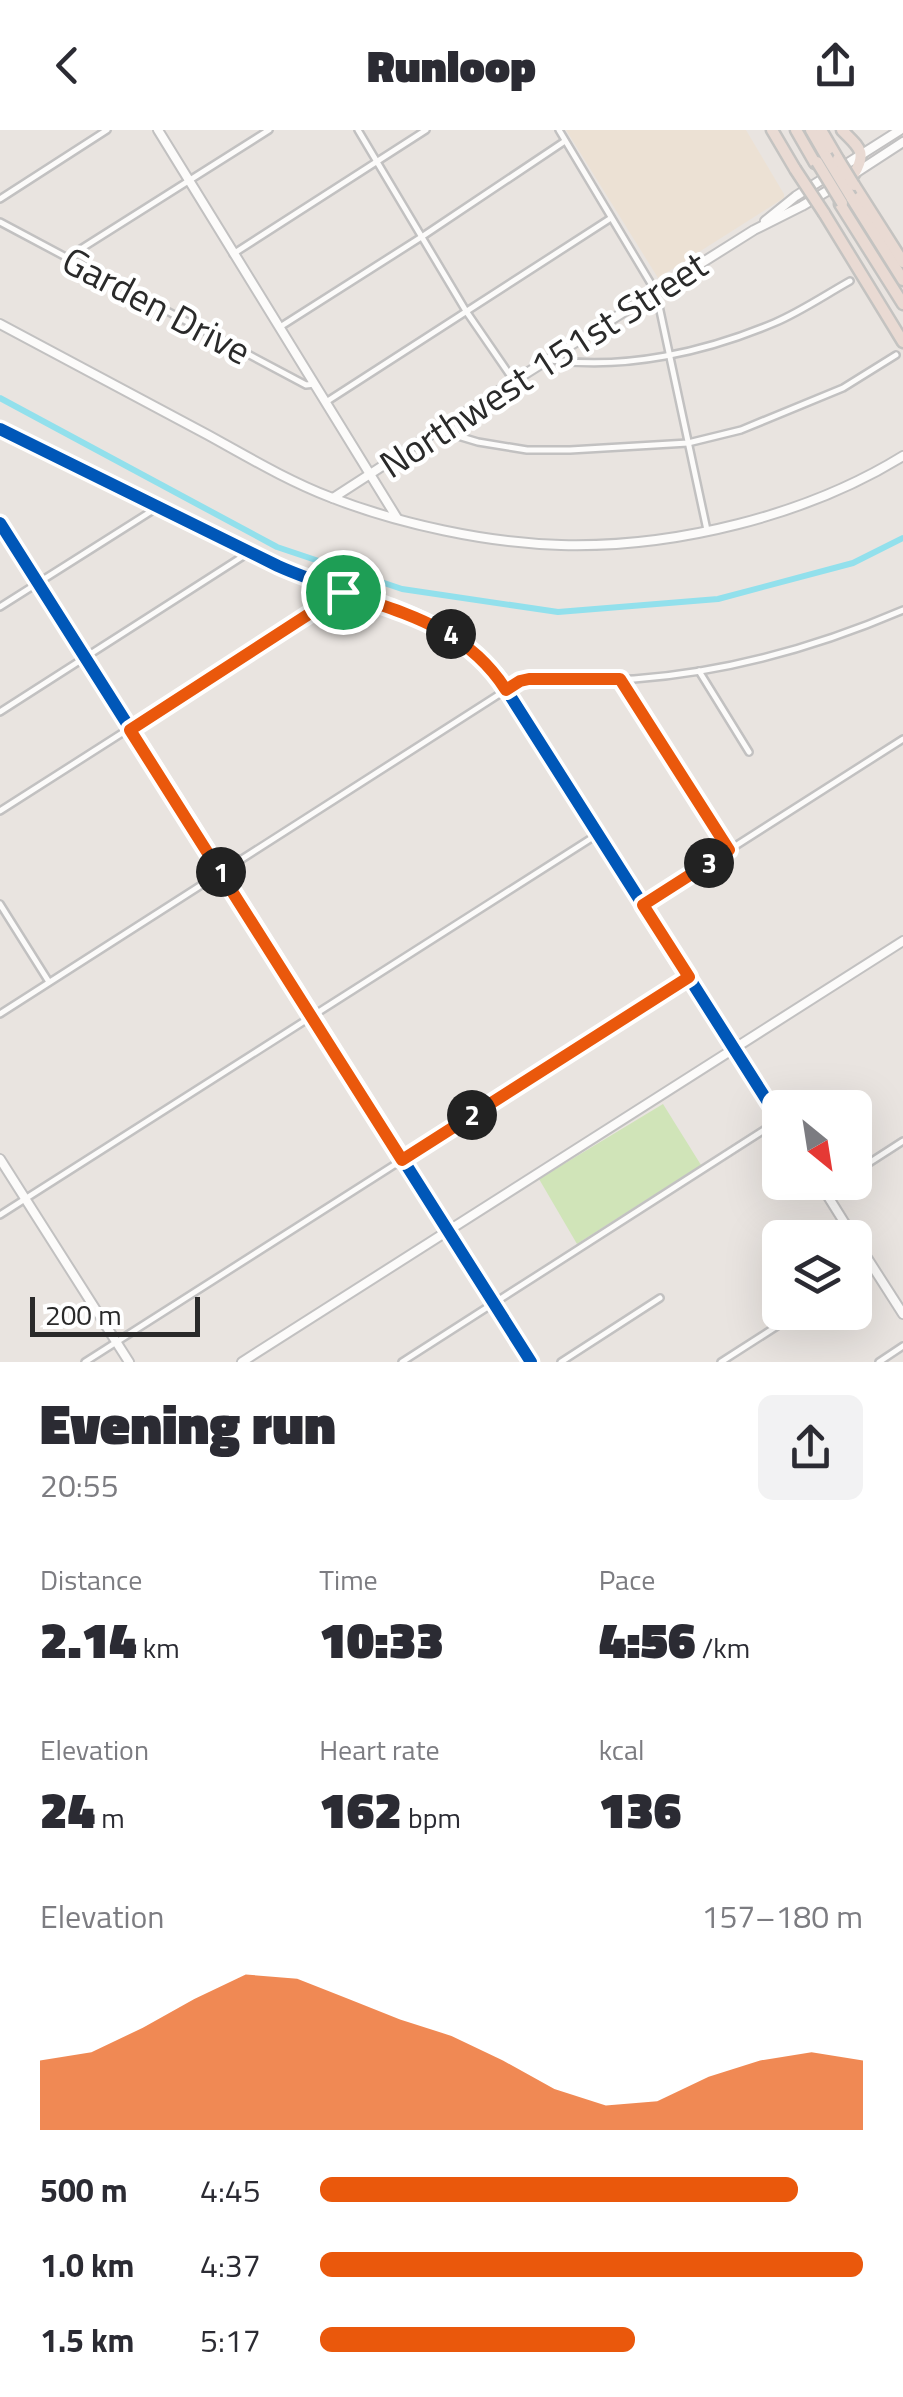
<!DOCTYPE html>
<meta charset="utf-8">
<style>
body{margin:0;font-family:"Titillium Web",sans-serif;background:#f2f2f3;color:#2b2b33;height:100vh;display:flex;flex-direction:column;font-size:38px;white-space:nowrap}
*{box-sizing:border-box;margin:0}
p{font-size:32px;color:#7c7c81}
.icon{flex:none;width:55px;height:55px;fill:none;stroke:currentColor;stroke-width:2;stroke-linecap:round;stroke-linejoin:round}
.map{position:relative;height:1232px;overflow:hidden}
.sheet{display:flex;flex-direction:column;background:#fff;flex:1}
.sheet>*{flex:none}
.needle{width:65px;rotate:150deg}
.controls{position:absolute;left:762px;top:960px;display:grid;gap:20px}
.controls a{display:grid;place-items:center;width:110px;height:110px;border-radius:15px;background:#fff;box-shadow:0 10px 40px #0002;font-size:50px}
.scale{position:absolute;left:30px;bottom:25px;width:170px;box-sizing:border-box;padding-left:10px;border:5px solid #2a2a2a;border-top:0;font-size:28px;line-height:35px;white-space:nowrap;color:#2a2a2a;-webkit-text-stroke:8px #fff;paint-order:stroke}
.pin{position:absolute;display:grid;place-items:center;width:85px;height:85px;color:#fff;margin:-42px;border:5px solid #fff;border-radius:50%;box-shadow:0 2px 10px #0007}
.km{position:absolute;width:50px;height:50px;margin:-25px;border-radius:50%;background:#222;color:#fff;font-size:28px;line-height:50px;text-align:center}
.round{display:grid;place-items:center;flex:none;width:105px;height:105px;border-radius:15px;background:#f2f2f3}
.summary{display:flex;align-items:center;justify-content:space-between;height:170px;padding:0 40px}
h1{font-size:55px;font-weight:800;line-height:75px}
.figures{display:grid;grid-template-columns:repeat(3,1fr);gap:15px;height:170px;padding:10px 40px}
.figures div{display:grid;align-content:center}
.figures b{font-size:50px;font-weight:800}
.figures small{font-size:28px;font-weight:400}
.figures p{font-size:28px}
.chart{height:280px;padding:20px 40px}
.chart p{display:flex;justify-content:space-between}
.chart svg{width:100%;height:180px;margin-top:10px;fill:#ea580c;opacity:.7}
ul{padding:0 40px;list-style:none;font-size:32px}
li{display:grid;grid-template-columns:160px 120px 1fr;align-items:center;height:75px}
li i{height:25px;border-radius:12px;background:#ea580c}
header{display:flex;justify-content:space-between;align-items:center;height:130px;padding:0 40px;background:#fff;font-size:45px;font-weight:800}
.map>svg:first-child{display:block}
.education{fill:#ece1d4}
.green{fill:#d0e4b8}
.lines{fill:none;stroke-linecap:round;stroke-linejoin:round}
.canal{stroke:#92e0ec;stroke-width:6}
.street-casing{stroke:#c2c1c1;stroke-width:10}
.secondary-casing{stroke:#c2c1c1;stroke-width:12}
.highway-casing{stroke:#c4c3c1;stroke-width:15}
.street{stroke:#fcfbfa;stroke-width:5}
.secondary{stroke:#fcfbfa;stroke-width:8}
.highway{stroke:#e9dad3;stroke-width:10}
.highway-bridge-casing{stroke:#c4c3c1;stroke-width:15;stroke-linecap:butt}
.highway-bridge{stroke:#e9dad3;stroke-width:10}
.cycleway-casing{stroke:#fff;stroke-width:19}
.cycleway{stroke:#0057b8;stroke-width:12}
.route-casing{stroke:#fff;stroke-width:20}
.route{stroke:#ea580c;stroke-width:12}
.labels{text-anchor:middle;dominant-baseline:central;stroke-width:9;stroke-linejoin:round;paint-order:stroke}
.street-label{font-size:38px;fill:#2a2a2a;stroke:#fff}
</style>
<header><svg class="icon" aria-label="back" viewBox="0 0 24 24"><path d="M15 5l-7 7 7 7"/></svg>Runloop<svg class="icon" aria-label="share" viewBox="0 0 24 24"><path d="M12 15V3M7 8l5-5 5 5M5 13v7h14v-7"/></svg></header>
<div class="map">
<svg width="903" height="1232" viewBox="0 0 903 1232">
<rect width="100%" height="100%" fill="#e9e4e0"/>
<path class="education" d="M566,0H746L784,64V68L658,148Z"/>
<path class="green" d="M663,974L701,1035L577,1114L539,1049Z"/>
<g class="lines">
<path class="canal" d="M0,268L277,417L402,459L558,482L718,469L853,433L903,408"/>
<g class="street-casing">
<g id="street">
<path d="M358,0L466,181L514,251"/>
<path d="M559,0L656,162L707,400"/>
<path d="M0,69L107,0"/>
<path d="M0,92L306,255L315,254"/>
<path d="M233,124L426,0"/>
<path d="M68,127L269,0"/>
<path d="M280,197L423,106L565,11"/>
<path d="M551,230C626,240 705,222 774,193C800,182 825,165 850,151"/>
<path d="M326,272L611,88"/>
<path d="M438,300L478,312L527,320H570L688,313L741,300L843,258L896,225"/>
<path d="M0,477L158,377"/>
<path d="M699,541L749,622"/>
<path d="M621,549L729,720"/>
<path d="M0,582L248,423"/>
<path d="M0,681L343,462"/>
<path d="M0,774L49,852"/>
<path d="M643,775L903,609"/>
<path d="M0,884L520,551L533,549C567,549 601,551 634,549C727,542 817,517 903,480"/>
<path d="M855,1042L903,1011"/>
<path d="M825,1062L839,1052"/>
<path d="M0,1085L598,704"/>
<path d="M855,1147L872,1136"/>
<path d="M85,1232L689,847"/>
<path d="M402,1232L778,991"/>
<path d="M561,1232L660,1168"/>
<path d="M721,1232L799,1182"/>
<path d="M879,1232L903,1216"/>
</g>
</g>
<g class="secondary-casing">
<g id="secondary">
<path d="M158,0L397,388"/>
<path d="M854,44L903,12"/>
<path d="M765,91L796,66L900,0"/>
<path d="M0,194C69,231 139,268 208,305C248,327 288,351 330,367C399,394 487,413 561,415C674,418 806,386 903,326"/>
<path d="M0,299L278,436C358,472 446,479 502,553L780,991"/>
<path d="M333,368L514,251L754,100L802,76L834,57"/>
<path d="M0,393L531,1232"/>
<path d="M0,1029L129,1232"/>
<path d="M819,1052L854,1108"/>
<path d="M855,1109L903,1184"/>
<path d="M242,1232L903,811"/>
</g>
</g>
<g class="highway-casing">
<g id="highway">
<path d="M772,0L795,39"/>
<path d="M796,0L815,33"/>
<path d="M811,0L826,26"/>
<path d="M821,0L838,29"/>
<path d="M842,0C858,17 868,21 854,44"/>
<path d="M854,55L903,132"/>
<path d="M851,67L903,150"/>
<path d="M840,74L903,174"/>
<path d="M824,83L903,212"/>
</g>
</g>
<use href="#street" class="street"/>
<use href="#secondary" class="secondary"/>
<use href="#highway" class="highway"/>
<g class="highway-bridge-casing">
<g id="highway-bridge">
<path d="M826,26L851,67"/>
<path d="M838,29L854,55"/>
<path d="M817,32L842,73"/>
<path d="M795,39L824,83"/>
</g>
</g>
<use href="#highway-bridge" class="highway-bridge"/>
<g class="cycleway-casing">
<g id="cycleway">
<path d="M0,299L278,436C358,472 446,479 502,553L780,991"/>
<path d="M0,393L531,1232"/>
</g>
</g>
<use href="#cycleway" class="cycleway"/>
</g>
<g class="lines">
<g class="route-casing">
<path id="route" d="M343,462C407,484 467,499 506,560L520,551L529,549H620L729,720L643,775L689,847L402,1030L130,600Z"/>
</g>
<use href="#route" class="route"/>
</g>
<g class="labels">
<g class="street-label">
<text transform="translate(157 175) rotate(28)">Garden Drive</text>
<text transform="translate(543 234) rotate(-33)">Northwest 151st Street</text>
</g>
</g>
</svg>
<div class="controls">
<a><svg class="needle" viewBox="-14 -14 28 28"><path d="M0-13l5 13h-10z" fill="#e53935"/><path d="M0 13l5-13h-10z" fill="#7c7c81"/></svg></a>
<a><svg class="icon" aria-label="layers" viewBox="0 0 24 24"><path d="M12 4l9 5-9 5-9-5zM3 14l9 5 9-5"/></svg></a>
</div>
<div class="scale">200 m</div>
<div class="pin" style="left:343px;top:462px;background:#1e9e55"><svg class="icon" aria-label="arrive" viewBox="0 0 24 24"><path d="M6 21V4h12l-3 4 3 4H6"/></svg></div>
<b class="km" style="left:221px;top:742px">1</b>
<b class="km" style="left:472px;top:985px">2</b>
<b class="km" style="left:709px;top:733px">3</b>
<b class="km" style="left:451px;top:504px">4</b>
</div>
<section class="sheet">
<div class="summary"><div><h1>Evening run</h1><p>20:55</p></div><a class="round"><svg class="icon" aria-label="share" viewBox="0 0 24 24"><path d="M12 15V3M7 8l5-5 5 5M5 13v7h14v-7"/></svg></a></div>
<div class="figures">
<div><p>Distance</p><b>2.14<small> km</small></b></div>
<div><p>Time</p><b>10:33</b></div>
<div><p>Pace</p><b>4:56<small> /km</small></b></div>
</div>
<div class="figures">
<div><p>Elevation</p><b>24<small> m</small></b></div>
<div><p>Heart rate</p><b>162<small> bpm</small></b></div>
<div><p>kcal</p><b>136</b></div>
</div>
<div class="chart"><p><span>Elevation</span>157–180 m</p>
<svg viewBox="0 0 160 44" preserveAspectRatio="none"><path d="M0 44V27L10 25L20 19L30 12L40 6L50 7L60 12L70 17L80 21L90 27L100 34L110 38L120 37L130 31L140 27L150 25L160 27V44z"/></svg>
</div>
<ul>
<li><b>500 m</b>4:45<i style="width:88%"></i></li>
<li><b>1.0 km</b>4:37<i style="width:100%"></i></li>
<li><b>1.5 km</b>5:17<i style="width:58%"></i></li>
</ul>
</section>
